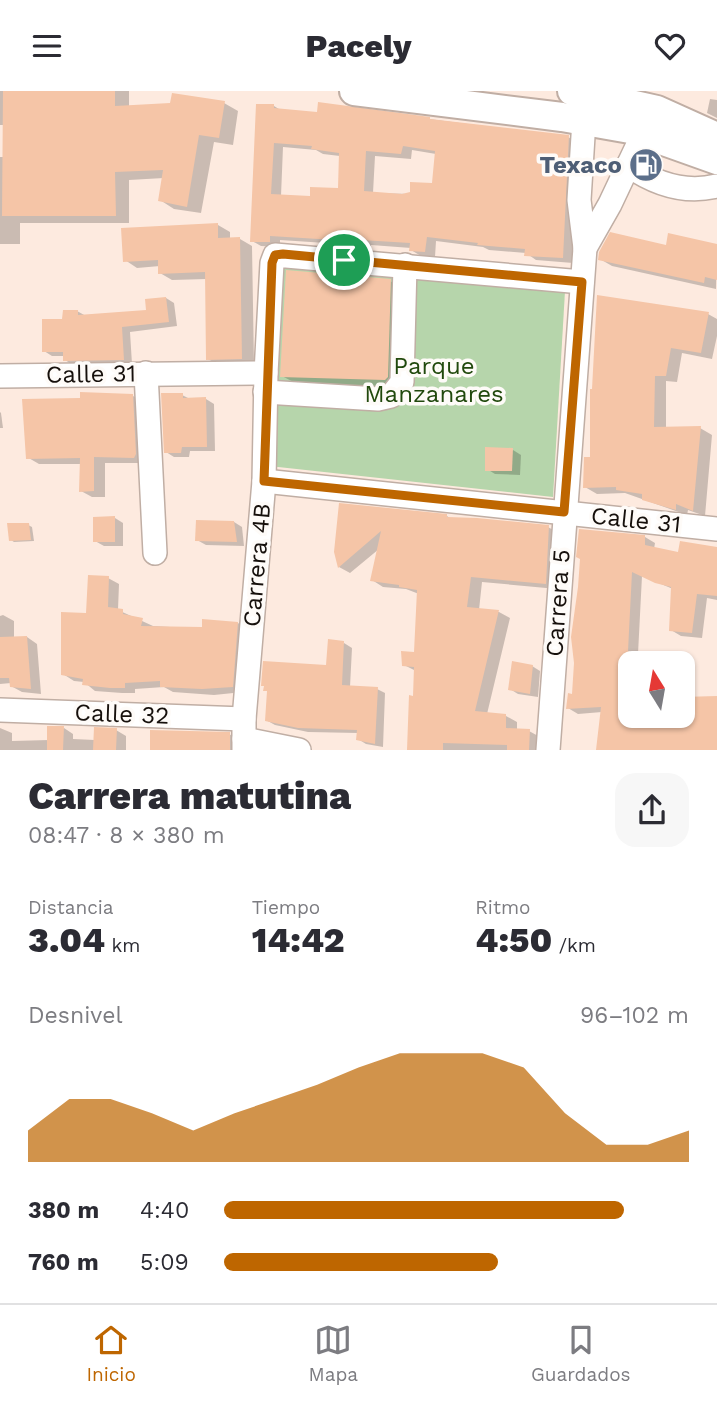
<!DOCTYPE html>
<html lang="es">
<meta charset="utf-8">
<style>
body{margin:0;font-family:"Work Sans",sans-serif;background:#f7f7f7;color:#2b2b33;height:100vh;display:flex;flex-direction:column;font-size:26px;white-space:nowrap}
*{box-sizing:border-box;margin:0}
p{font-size:23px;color:#7c7c81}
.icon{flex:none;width:38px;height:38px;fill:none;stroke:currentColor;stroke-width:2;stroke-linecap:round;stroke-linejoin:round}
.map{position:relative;height:659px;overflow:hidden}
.side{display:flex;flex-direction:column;background:#fff;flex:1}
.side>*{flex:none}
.needle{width:46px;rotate:349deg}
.buttons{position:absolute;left:618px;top:560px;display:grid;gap:14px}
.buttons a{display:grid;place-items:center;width:77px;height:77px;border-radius:14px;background:#fff;box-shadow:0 2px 5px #0004;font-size:35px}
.pin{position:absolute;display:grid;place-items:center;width:60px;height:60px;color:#fff;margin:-30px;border:4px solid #fff;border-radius:50%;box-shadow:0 2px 7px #0007}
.round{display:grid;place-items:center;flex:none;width:74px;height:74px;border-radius:21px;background:#f7f7f7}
.overview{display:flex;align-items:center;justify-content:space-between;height:119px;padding:0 28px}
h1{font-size:38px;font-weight:800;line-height:52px}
.figures{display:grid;grid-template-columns:repeat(3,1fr);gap:10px;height:119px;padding:7px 28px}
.figures div{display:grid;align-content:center}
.figures b{font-size:35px;font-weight:800}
.figures small{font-size:19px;font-weight:400}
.figures p{font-size:19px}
.chart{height:196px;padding:14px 28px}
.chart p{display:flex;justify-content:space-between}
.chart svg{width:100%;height:126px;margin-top:7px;fill:#be6600;opacity:.7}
ul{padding:0 28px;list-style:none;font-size:23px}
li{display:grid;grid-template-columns:112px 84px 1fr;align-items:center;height:52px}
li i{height:18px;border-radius:9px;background:#be6600}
header{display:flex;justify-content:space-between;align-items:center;height:91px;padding:0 28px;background:#fff;font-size:32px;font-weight:800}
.tabs{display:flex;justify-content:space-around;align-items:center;height:98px;border-top:2px solid #e1e1e2;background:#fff;font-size:19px;color:#7c7c81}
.tabs a{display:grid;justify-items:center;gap:4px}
.tabs .current{color:#be6600}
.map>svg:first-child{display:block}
.green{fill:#b6d5ab}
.shadow{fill:#0003;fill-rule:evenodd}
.building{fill:#f5c5a7;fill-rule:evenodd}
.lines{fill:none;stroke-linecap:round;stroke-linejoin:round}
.minor-casing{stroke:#c0aea4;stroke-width:26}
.major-casing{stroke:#c0aea4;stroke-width:32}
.minor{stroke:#fff;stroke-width:23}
.major{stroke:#fff;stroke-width:28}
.route-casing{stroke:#fff;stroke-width:14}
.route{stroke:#be6600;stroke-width:9}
.labels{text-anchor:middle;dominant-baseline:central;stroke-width:7;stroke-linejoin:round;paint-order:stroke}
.service-label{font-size:24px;font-weight:bold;fill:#4e5e75;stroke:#fefbf8;text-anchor:end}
.park-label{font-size:24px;fill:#21490d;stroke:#fefbf8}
.street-label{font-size:24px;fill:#16100c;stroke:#fefbf8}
</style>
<header><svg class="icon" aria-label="menu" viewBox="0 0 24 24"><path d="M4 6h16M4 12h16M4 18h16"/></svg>Pacely<svg class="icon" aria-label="heart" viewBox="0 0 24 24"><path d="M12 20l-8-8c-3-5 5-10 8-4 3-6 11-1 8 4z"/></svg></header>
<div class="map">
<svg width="717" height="659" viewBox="0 0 717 659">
<rect width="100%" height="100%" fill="#fdeadf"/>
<path class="green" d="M280,174L565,200L553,406L269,375Z"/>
<g class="shadow">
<path d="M0,0H129V16L224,12L238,20L233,54L214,51L201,122L174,118L160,109L164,87L129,89V132H20V153H0V66H4V34H0Z"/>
<path d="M710,8L717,9V27L707,22Z"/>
<path d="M274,15L282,20L429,28L568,46L578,52L573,172L536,169L526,162L489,159L483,156L436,150L435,166L421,165L411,159V157L371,154V158L347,157L341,153L280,149V156L261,155L252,150ZM283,56L316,59L323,63L340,65V99L311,107L281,105ZM412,59L436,63L433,94L411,103L373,102L375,65L411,68Z"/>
<path d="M218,134L230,141V148H240L252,155L254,274L220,275L208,268L207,188L172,189L160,182V175L137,177L125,169Z"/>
<path d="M717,154L716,198L612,175L600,168L667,156Z"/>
<path d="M390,190L407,200L403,298L299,294L282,285Z"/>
<path d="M166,207L174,212L177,235L130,241L132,273L73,274L65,269L64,265H52L44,260L64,229L77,220L86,225L148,220Z"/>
<path d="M708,223L717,228V245L712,268L682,262L677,291L666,290V337H700L712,344L705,425L688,419L687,424L625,402L597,403L585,396L592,368L591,299Z"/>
<path d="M182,304L190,308H206L214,313L215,360H190L189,366H174L166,361Z"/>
<path d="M133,305L144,312L146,372H105V406H92L81,400V373H39L27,366Z"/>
<path d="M0,321L1,322L3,337H0Z"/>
<path d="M513,359L521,364L520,384L495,383L487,378Z"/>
<path d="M341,414L447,425L451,428L548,436L560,443L557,498L482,491L479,519L499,521L510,527L487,623L506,625L517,631V640H529L540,646V659H409L415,606L416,580L404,574L416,562L419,503L406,498L383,496L372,489L379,458L350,482L339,476L336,461Z"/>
<path d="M115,427L123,432V455H104L95,450Z"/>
<path d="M234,431L242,436L244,455L206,454L197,449Z"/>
<path d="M28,434L32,436L34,450L14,451L11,449Z"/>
<path d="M645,446L655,452L654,458L679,464L717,459V509L707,507L702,547L681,545L671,539L673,498L642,485L638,563L677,566L688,572V584L682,583V572H630V625H682L717,607V659H597L602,621L578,623L568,617Z"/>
<path d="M108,487L119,493L118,519L153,535L204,538L238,532L248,539L243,601L214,604L173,601L164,596L135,598V602H122L95,600L84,591L74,590L63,583L88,524Z"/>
<path d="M3,524L14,530V547L27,546L37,553L41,603L22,601L11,595V592L0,593V525Z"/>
<path d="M344,552L352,557L350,596L377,598L385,602L383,656L366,653L358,648V642L308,641L275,634L266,629L269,601L263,594L327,576Z"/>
<path d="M532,575L540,580L538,606L518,603L510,598Z"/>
<path d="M0,637L12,642V650L49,649L64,637L73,643V648L95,649L116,639L126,645V659H0Z"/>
<path d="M229,643L239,649V659H151Z"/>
</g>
<g class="building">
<path d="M3,0H115V15L170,12L172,2L225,10L219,47L199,44L187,116L158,110L163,79L115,81L116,125H2Z"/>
<path d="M318,11L430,26V28L569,44L563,167L524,165L525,158L477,154L478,152L427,146L425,161L409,160L410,152L361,149V153L335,152V149L270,145V151H250L256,13H274V17L317,21ZM274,52L312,55L311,58L339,62L338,97L310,96V105L271,103ZM403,55L435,60L432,92L410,91V101L402,103L364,100L366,60L401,63Z"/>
<path d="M218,132V147L240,146L242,268L206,269L205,181L158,183V169L123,171L121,137Z"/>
<path d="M610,141L666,154L668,142L717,153V189L705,186L704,192L598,169L599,161Z"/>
<path d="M286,179L391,188L388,286L385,289L280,286Z"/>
<path d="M597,204L709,221L701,262L671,257L666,285H655L654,336L701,335L693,420L676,413V419L642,409V403L616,399V396L583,397L584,366H590V298H592Z"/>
<path d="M166,206L169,231L122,236L124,269L63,270V261H42V228H62L63,219H78V224L146,219L145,208Z"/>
<path d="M80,301L133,303L136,363L134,367L94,366V400L79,401L80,367L26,368L22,308L80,307Z"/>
<path d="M161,302H183V307L206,306L207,356H182L181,362H164Z"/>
<path d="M485,356L513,357L512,380H485Z"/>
<path d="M339,412L447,423V426L477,427L549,434L546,493L471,486L467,516L499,519L475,620L506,623V637L530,638L529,659H507V654L443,652V659H407L409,604L413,605L414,576L402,575L401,560L414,561L417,499L399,496V494L370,490L381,440L338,477L334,461Z"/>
<path d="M115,425V451H93V426Z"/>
<path d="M196,429L234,430L237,451L195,450Z"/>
<path d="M7,432H29L31,449L9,450Z"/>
<path d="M579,438L645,444V454L678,461L680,450L717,456V505L697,503L692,542L669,540L671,496L655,492L632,481L628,560H630V625H682V606L717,605V659H596L601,616L566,618L568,602L572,603L574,572L571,546L578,496L580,468L576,466Z"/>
<path d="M88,484L109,485L108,516L123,518V523L143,527L141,535L202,536V528L238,531L233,596L202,598L160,596V590L125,592V597H110L82,594L83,588L61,584V521L86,522Z"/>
<path d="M27,545L31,598L10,596L9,587H0V546Z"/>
<path d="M328,548L344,550L342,594L378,596L375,653L356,649L357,639L298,637L265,630L267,600H263L264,595H261L263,570L326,574Z"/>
<path d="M512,570L533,574L530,603L508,599Z"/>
<path d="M47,635H64L63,659H47Z"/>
<path d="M94,636L117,637L116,659H93Z"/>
<path d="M150,639L230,641V659H150Z"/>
</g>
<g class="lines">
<g class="minor-casing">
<g id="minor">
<path d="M628,74C655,93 684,103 717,95"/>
<path d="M585,157L610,113L644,41"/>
<path d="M146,282L155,462"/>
<path d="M0,285L266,282"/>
<path d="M265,301L378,308L391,305L402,291L405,174"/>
<path d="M264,390L717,438"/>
<path d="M0,619L244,628"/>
<path d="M244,648L299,659"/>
<path d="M244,659V628L264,390L266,282L272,172L275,164L582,191"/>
<path d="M548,659L585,157L579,109L585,13"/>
</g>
</g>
<g class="major-casing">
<g id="major">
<path d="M354,0L562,26L630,38L717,69"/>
<path d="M572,0L657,19L717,46"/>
</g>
</g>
<use href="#minor" class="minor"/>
<use href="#major" class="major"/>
</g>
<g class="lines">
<g class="route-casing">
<path id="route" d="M283,163L582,191L564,421L264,390L272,172L275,164Z"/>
</g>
<use href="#route" class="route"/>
</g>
<defs>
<g id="fuel-disc" transform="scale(1.75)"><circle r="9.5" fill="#5c6f8a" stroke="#fefbf8"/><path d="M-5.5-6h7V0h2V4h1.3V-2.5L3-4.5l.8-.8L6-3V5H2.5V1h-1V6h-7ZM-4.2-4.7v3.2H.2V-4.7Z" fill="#fff"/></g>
</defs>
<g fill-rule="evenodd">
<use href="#fuel-disc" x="646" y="74"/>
</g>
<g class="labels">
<g class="service-label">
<text x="622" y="74">Texaco</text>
</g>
<g class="park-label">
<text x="434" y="275">Parque<tspan x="434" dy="28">Manzanares</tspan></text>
</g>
<g class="street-label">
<text transform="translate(91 283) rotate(-1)">Calle 31</text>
<text transform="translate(636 429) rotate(6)">Calle 31</text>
<text transform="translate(257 474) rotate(-85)">Carrera 4B</text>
<text transform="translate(558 512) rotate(-86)">Carrera 5</text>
<text transform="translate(122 623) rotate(2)">Calle 32</text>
</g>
</g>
</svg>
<div class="buttons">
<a><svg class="needle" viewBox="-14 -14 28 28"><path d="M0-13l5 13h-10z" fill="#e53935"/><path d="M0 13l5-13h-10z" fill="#7c7c81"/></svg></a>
</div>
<div class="pin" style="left:344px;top:169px;background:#1e9e55"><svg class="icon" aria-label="arrive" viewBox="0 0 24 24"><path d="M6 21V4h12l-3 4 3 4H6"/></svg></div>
</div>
<section class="side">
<div class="overview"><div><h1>Carrera matutina</h1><p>08:47 · 8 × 380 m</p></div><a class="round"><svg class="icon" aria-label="share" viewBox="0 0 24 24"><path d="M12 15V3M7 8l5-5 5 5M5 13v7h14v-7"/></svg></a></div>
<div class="figures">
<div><p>Distancia</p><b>3.04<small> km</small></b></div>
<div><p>Tiempo</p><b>14:42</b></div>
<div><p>Ritmo</p><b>4:50<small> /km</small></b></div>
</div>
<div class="chart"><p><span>Desnivel</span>96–102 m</p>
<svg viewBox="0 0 160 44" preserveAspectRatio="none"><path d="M0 44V33L10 22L20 22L30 27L40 33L50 27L60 22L70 17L80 11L90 6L100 6L110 6L120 11L130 27L140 38L150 38L160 33V44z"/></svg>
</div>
<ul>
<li><b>380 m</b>4:40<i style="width:86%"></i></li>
<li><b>760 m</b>5:09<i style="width:59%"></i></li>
</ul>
</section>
<nav class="tabs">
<a class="current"><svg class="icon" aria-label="home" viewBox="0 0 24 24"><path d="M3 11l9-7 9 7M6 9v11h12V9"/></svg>Inicio</a>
<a><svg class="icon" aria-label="map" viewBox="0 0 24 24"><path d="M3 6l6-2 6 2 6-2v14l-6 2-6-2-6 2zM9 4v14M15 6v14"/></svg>Mapa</a>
<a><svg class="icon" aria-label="saved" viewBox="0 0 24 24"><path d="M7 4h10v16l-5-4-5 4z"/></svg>Guardados</a>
</nav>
